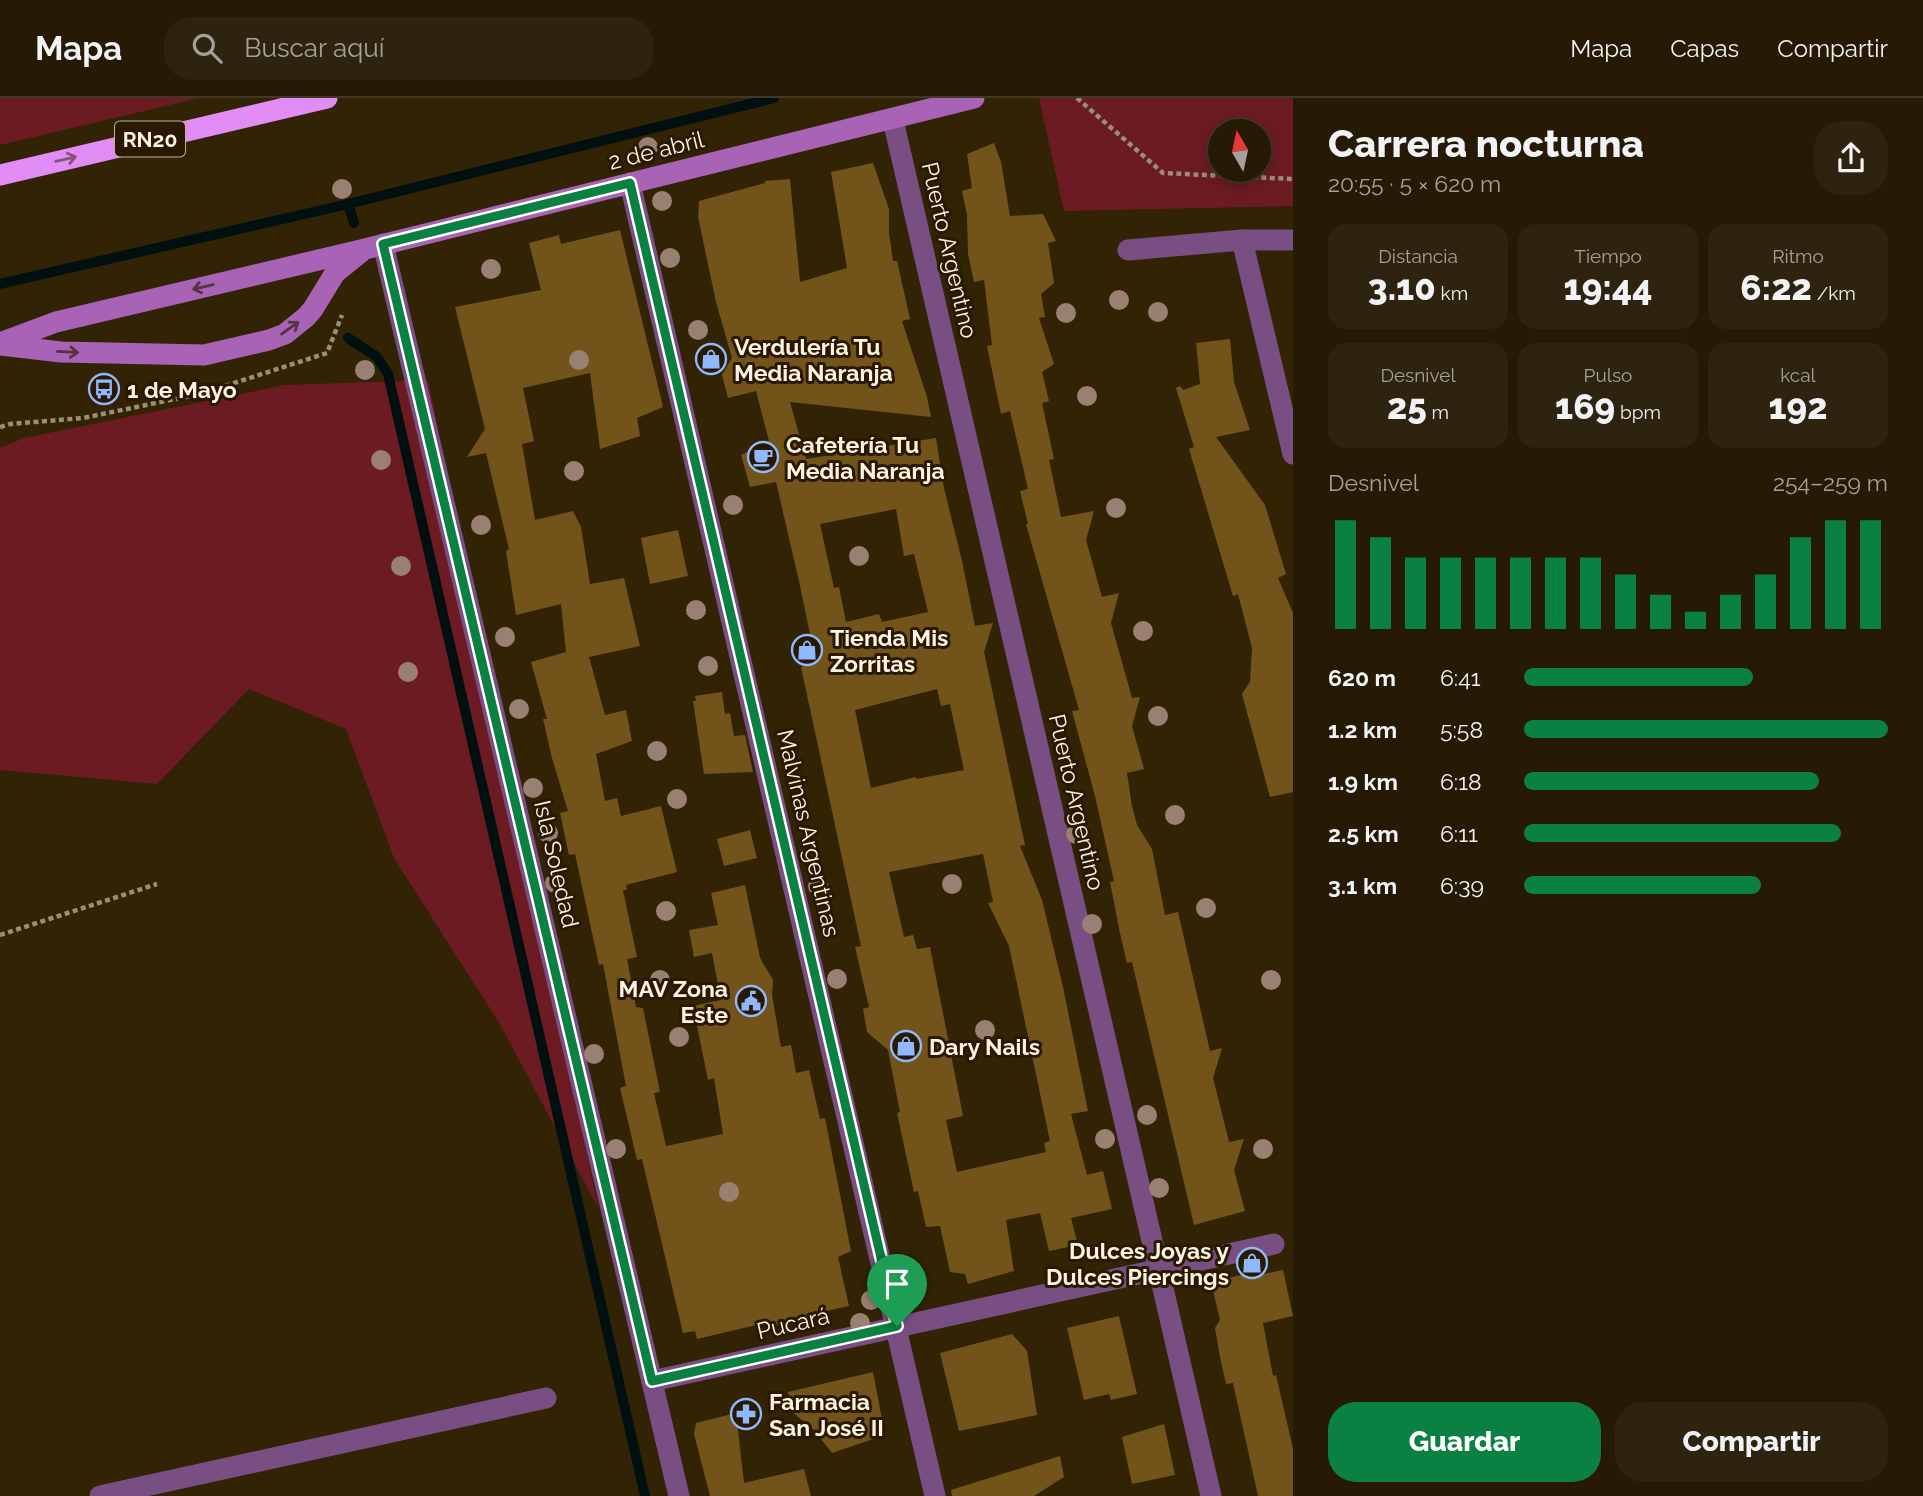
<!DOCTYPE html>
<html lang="es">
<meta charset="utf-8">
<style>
body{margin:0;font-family:Raleway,sans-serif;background:#2e230e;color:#f1f3f6;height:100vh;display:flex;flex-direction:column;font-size:26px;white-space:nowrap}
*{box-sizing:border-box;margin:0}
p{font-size:23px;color:#a4a19a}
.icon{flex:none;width:38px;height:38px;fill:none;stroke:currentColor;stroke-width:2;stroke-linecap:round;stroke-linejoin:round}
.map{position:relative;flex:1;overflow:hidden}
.panel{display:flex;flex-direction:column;background:#261a04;width:630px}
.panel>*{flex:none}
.needle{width:46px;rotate:351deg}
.controls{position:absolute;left:1208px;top:21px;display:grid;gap:14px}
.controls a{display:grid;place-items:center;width:63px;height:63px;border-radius:50%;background:#261a04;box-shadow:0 4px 18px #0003,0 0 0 2px #423826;font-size:35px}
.pin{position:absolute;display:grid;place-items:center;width:60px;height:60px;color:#fff;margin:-72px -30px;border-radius:50% 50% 50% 0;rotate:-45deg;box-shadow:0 0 7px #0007}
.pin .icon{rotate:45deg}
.round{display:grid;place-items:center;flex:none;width:74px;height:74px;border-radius:28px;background:#2e230e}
.summary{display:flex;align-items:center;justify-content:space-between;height:119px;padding:0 35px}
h1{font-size:38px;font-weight:800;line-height:52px}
.metrics{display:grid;grid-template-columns:repeat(3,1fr);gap:10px;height:119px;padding:7px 35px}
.metrics div{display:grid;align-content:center;border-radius:18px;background:#2e230e;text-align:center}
.metrics b{font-size:35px;font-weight:800}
.metrics small{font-size:19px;font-weight:400}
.metrics p{font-size:19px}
.chart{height:196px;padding:14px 35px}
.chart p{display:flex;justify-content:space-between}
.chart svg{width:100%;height:126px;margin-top:7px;stroke:#0b8043;stroke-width:6}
.button{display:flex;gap:14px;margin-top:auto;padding:14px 35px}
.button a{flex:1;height:80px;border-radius:28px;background:#0b8043;color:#fff;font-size:28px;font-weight:800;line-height:80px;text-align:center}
.button a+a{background:#2e230e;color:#f1f3f6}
ul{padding:0 35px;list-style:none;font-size:23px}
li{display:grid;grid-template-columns:112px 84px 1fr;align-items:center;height:52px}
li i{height:18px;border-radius:9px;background:#0b8043}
header{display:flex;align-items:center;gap:42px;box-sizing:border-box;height:98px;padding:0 35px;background:#261a04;border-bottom:2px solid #423826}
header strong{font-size:33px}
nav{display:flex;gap:38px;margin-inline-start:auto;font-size:24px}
.search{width:490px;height:63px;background:#2e230e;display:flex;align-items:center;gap:18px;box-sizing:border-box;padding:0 24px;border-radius:28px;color:#a4a19a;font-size:26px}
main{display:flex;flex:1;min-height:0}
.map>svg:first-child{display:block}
.green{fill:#6c1b23;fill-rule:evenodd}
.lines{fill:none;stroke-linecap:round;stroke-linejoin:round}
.stream{stroke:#001011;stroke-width:10}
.building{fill:#72541b;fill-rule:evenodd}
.path{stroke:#9b8e76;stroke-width:4.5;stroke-dasharray:5 3.5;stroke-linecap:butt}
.street{stroke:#794f83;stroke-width:21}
.secondary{stroke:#a863b7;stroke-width:21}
.highway{stroke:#e28df6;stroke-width:21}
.tree{fill:#998072}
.oneway{stroke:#86537b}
.oneway2{stroke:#553340}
.route-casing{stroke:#fff;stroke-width:14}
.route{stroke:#0b8043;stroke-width:9}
.labels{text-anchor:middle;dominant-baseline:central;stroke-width:6;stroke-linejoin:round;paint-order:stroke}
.shield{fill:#291900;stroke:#beb29e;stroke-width:2}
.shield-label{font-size:21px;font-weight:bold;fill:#fef3e2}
.street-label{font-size:23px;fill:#fef3e2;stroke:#291900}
.poi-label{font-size:23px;font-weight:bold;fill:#fef3e2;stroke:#291900;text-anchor:start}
</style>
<header>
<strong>Mapa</strong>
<div class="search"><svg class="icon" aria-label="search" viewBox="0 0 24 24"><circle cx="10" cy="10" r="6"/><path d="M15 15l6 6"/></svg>Buscar aquí</div>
<nav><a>Mapa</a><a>Capas</a><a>Compartir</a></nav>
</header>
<main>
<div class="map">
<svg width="1293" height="1398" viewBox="0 0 1293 1398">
<rect width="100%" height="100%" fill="#332305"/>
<g class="green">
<path d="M0,0H199L0,47Z"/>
<path d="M1039,0H1293V108L1064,113ZM1220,33H1258V72H1220Z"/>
<path d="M428,282L598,1110L501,928L394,760L346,631L249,591L157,686L0,672V350L24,340L285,287Z"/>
</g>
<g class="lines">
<g class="stream">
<path d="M348,106L354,125"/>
<path d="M0,186L348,106L774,0"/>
<path d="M348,240L377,259L388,276L645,1398"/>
</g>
</g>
<g class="building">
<path d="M994,45L1001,64L1010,118L1043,116L1056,143L1048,145L1054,185L1041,196L1045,219L1039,220L1054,266L1042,274L1049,303L1042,305L1054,361L1049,362L1061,419L1094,413L1086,442L1102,499L1119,495L1111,525L1132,600L1140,599L1132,628L1144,671L1127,675L1132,708L1137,727L1152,751L1165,817L1178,814L1210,953L1222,950L1213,980L1229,1044L1244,1041L1234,1072L1245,1113L1194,1127L1132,864L1127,865L1120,835L1110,784L1114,783L1095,698L1072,613L1079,612L1026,426H1028L1020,393L1028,391L1010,313L1001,316L987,248L992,247L984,182L974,184L968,156L967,117L962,93L972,90L967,56Z"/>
<path d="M873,65L889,111V135L893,163H897L910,221L902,223L927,299L931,319L790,304L806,361L936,340L944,390L962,463L975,528L993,525L984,554L1025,747L1020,748L1042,802L1063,889L1088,1013L1071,1016L1087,1077L1103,1073L1112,1111L1071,1120L1078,1147L1049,1153L1040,1115L1006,1122L1014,1173L968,1186L965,1176L950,1174L940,1128L926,1129L918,1093L914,1094L897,1015L900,1014L888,952L867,934L863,911L869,909L855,849L861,848L801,569L816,565L799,483L776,384L750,389L741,357L769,343L756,293L728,300L722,277L732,260L716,204L698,119L699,103L765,85V83L790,81L800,184L847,170L831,74ZM896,411L904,458L914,456L928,514L882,524L879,516L846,524L839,489L834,490L820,426ZM937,591L941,608L950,606L964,672L916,681V679L871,690L855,612ZM983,756L993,804L988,805L1009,848L1050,1043L1044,1045L1046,1054L957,1074L946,1022L963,1018L930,849L917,851L913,837L904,839L889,774Z"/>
<path d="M620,132L663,309L637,320L640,338L600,351L590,275L523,290L534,343L522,346L535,422L573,413L581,429L590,486L624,480L640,548L589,559L605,617L626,612L632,643L596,656L605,703L617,700L621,718L661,708L677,774L626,787L627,792H623L637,859L627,861L636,909L643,910L660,994L654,995L666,1048L723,1036L714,980L708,982L693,908L721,902L712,855L694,859L689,832L718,827L711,795L745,787L760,860L773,882L772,897L781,949L791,947L796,975L809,972L820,1021L825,1020L851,1153L838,1159L849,1208L808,1217L809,1221L775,1228L774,1223L697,1241L695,1233L683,1235L642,1061L637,1062L620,990L626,988L603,866L599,867L575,756L569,757L560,715L568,713L552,660L543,621H547L531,564L566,554L561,506L516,517L506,453L509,451L486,355L467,359L485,331L455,209L541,192L529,145L559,137L561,146Z"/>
<path d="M1230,241L1234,284L1250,332L1216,339L1265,407L1286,476L1278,480L1293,515V694L1270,699L1242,596L1250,584L1252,550L1238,496L1233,498L1189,351L1194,349L1176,290L1180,288L1183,292L1200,286L1196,245Z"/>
<path d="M678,432L688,478L650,486L641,440Z"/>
<path d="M722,594L725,616L730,615L734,638L745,637L753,674L704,676L693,603H696L695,598Z"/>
<path d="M750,732L757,760L724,768L717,741Z"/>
<path d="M1283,1172L1293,1218L1263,1225L1273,1278L1276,1277L1293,1351V1398H1258L1233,1285L1226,1286L1220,1259L1215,1230L1220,1222L1211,1184L1254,1174L1255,1178Z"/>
<path d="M1119,1218L1137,1296L1111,1302L1109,1296L1084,1302L1067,1230Z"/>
<path d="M1012,1236L1027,1253L1037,1317L959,1333L940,1255Z"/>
<path d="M873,1274L885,1337L832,1355L813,1331L791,1313L788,1294Z"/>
<path d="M736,1315L744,1385L804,1371L811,1398H710L694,1336L696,1325Z"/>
<path d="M1164,1326L1175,1377L1132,1386L1122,1339Z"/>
<path d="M1060,1358L1064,1379L1034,1398H952L951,1392Z"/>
</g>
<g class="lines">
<g class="path">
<path d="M1077,0L1163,75L1293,81"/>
<path d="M0,329L10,326L83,320L200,296L327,255L342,217"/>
<path d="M0,837L157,786"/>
</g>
<g class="street">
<path d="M893,22L1211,1398"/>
<path d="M630,85L935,1398"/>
<path d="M1242,142L1293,356"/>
<path d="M383,146L679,1398"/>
<path d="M1128,152L1242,142H1293"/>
<path d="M652,1283L1274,1146"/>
<path d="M100,1398L546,1300"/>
</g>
<g class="secondary">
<path d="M0,245L56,224L365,151L974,0"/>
<path d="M0,247L61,254L204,257L269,242L285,236L306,219L313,211L335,175L361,154"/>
</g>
<path class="highway" d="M0,77L327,0"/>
</g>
<g class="tree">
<circle cx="648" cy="49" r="10"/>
<circle cx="342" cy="91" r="10"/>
<circle cx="662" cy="103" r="10"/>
<circle cx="670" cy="160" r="10"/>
<circle cx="491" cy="171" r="10"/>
<circle cx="1119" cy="202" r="10"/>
<circle cx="1158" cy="214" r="10"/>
<circle cx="1066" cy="215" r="10"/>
<circle cx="698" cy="232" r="10"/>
<circle cx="579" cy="262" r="10"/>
<circle cx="365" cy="272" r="10"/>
<circle cx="1087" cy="298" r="10"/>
<circle cx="381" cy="362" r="10"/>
<circle cx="574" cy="373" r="10"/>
<circle cx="733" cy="407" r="10"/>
<circle cx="1116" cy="410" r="10"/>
<circle cx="481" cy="427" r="10"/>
<circle cx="859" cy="458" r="10"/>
<circle cx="401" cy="468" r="10"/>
<circle cx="696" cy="512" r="10"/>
<circle cx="1143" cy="533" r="10"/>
<circle cx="505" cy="539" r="10"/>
<circle cx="708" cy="568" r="10"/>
<circle cx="408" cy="574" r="10"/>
<circle cx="519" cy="611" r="10"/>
<circle cx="1158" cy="618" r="10"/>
<circle cx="657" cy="653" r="10"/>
<circle cx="533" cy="690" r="10"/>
<circle cx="677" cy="701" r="10"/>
<circle cx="1175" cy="717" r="10"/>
<circle cx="548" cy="735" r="10"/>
<circle cx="1076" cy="736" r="10"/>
<circle cx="555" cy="785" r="10"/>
<circle cx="952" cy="786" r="10"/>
<circle cx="818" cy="788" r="10"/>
<circle cx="1206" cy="810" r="10"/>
<circle cx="666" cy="813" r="10"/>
<circle cx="1092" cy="826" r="10"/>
<circle cx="837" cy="881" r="10"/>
<circle cx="660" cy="882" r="10"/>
<circle cx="1271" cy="882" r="10"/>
<circle cx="985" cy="932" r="10"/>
<circle cx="679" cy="939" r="10"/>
<circle cx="594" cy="956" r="10"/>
<circle cx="1147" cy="1017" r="10"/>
<circle cx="1105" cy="1041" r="10"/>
<circle cx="616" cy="1051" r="10"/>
<circle cx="1263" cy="1051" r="10"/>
<circle cx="1159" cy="1090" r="10"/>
<circle cx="729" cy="1094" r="10"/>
<circle cx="871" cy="1202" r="10"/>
<circle cx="860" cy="1225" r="10"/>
</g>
<defs><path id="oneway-shaft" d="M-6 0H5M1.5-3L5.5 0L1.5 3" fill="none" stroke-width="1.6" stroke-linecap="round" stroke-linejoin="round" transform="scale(1.75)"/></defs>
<use class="oneway" href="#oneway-shaft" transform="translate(66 61) rotate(-13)"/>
<g class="oneway2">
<use href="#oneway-shaft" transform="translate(203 189) rotate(167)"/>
<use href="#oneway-shaft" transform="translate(290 230) rotate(-35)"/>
<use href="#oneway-shaft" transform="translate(68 254) rotate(3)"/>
</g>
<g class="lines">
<g class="route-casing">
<path id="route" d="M630,85L897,1228L652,1283L383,146Z"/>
</g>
<use href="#route" class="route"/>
</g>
<defs>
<g id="shop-ring" transform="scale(1.575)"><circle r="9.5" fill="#291900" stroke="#8fb8fd" stroke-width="1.5"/><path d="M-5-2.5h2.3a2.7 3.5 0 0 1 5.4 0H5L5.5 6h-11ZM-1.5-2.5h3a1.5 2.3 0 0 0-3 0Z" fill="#8fb8fd"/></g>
<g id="bus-ring" transform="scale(1.575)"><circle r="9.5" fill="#291900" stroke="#8fb8fd" stroke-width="1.5"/><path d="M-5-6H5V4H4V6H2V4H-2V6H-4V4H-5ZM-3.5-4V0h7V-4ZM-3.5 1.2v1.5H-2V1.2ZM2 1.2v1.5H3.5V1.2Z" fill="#8fb8fd"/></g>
<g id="cafe-ring" transform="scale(1.575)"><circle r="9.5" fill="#291900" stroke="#8fb8fd" stroke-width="1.5"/><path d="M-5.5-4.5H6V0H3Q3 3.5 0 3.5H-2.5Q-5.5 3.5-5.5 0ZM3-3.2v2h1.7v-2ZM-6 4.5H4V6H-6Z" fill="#8fb8fd"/></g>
<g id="civic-ring" transform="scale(1.575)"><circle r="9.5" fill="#291900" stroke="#8fb8fd" stroke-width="1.5"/><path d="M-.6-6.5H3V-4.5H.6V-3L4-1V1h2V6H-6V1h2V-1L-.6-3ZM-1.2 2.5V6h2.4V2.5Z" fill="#8fb8fd"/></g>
<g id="pharmacy-ring" transform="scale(1.575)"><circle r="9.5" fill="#291900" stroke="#8fb8fd" stroke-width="1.5"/><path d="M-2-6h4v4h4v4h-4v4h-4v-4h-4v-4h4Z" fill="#8fb8fd"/></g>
</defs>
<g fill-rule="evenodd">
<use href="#shop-ring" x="711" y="261"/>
<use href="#bus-ring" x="104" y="291"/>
<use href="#cafe-ring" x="763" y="359"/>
<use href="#shop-ring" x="807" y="552"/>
<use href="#civic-ring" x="751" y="903"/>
<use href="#shop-ring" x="906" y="948"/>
<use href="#shop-ring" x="1252" y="1165"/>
<use href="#pharmacy-ring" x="746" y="1316"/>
</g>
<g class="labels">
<rect class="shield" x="115" y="23.5" width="70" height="35" rx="5"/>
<g class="shield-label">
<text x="150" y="41">RN20</text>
</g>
<g class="street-label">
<text transform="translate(656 52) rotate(-14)">2 de abril</text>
<text transform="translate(950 152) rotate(77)">Puerto Argentino</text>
<text transform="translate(1077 704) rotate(77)">Puerto Argentino</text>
<text transform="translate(809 735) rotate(77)">Malvinas Argentinas</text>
<text transform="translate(557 766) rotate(77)">Isla Soledad</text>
<text transform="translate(793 1225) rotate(-13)">Pucará</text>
</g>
<g class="poi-label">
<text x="734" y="248">Verdulería Tu<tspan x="734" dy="26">Media Naranja</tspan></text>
<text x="127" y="291">1 de Mayo</text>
<text x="786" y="346">Cafetería Tu<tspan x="786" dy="26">Media Naranja</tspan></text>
<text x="830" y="539">Tienda Mis<tspan x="830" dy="26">Zorritas</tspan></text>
<text x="728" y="890" text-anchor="end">MAV Zona<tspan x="728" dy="26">Este</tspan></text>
<text x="929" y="948">Dary Nails</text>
<text x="1229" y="1152" text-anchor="end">Dulces Joyas y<tspan x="1229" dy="26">Dulces Piercings</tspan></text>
<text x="769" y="1303">Farmacia<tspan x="769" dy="26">San José II</tspan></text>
</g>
</g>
</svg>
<div class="controls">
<a><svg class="needle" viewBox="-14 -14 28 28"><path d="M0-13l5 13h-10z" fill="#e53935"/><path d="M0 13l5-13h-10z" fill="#a4a19a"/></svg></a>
</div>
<div class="pin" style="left:897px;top:1228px;background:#1e9e55"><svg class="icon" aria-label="arrive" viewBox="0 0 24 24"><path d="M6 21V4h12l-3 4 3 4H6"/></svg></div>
</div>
<section class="panel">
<div class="summary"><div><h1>Carrera nocturna</h1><p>20:55 · 5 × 620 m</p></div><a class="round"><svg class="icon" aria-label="share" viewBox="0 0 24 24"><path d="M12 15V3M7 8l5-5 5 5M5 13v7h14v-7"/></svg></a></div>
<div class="metrics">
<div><p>Distancia</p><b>3.10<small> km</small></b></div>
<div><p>Tiempo</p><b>19:44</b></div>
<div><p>Ritmo</p><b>6:22<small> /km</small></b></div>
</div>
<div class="metrics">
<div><p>Desnivel</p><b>25<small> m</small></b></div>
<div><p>Pulso</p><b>169<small> bpm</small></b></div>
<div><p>kcal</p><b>192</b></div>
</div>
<div class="chart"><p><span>Desnivel</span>254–259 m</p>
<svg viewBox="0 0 160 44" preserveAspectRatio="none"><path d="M5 44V6M15 44V12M25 44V19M35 44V19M45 44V19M55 44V19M65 44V19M75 44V19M85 44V25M95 44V32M105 44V38M115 44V32M125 44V25M135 44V12M145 44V6M155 44V6"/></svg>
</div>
<ul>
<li><b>620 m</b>6:41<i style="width:63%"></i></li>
<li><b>1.2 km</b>5:58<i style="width:100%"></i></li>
<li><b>1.9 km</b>6:18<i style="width:81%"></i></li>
<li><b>2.5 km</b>6:11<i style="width:87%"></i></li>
<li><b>3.1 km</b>6:39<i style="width:65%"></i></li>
</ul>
<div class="button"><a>Guardar</a><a>Compartir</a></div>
</section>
</main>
